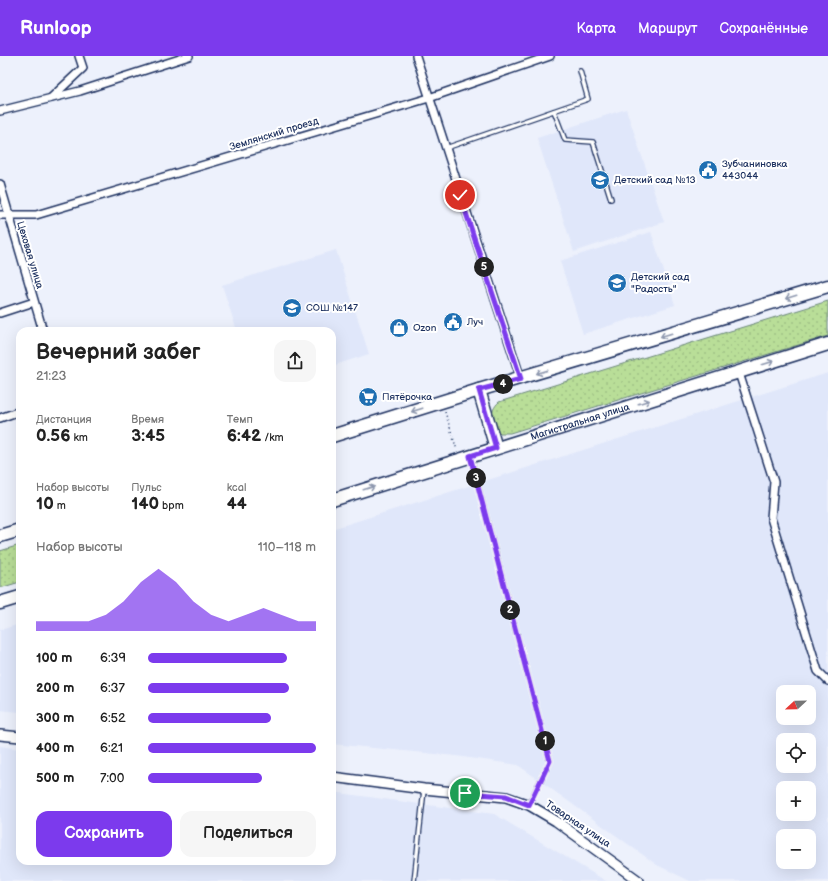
<!DOCTYPE html>
<html lang="ru">
<meta charset="utf-8">
<style>
body{margin:0;font-family:"Balsamiq Sans",sans-serif;background:#f6f6f6;color:#222;height:100vh;display:flex;flex-direction:column;font-size:15px;white-space:nowrap}
*{box-sizing:border-box;margin:0}
p{font-size:13px;color:#767676}
.icon{flex:none;width:22px;height:22px;fill:none;stroke:currentColor;stroke-width:2;stroke-linecap:round;stroke-linejoin:round}
.map{position:relative;flex:1;overflow:hidden}
.side{position:absolute;left:16px;top:271px;width:320px;height:538px;display:flex;flex-direction:column;background:#fff;border-radius:12px;box-shadow:0 4px 16px #0002}
.side>*{flex:none}
.needle{width:26px;rotate:248deg}
.tools{position:absolute;left:776px;top:629px;display:grid;gap:8px}
.tools a{display:grid;place-items:center;width:40px;height:40px;border-radius:8px;background:#fff;box-shadow:0 4px 16px #0002;font-size:20px}
.pin{position:absolute;display:grid;place-items:center;width:34px;height:34px;color:#fff;margin:-17px;border:2px solid #fff;border-radius:50%;box-shadow:0 1px 4px #0007}
.km{position:absolute;width:20px;height:20px;margin:-10px;border-radius:50%;background:#222;color:#fff;font-size:11px;line-height:20px;text-align:center}
.round{display:grid;place-items:center;flex:none;width:42px;height:42px;border-radius:12px;background:#f6f6f6}
.head{display:flex;align-items:center;justify-content:space-between;height:68px;padding:0 20px}
h1{font-size:22px;font-weight:600;line-height:30px}
.stats{display:grid;grid-template-columns:repeat(3,1fr);gap:6px;height:68px;padding:4px 20px}
.stats div{display:grid;align-content:center}
.stats b{font-size:17px;font-weight:600}
.stats small{font-size:11px;font-weight:400}
.stats p{font-size:11px}
.chart{height:112px;padding:8px 20px}
.chart p{display:flex;justify-content:space-between}
.chart svg{width:100%;height:72px;margin-top:4px;fill:#7c3aed;opacity:.7}
.button{display:flex;gap:8px;margin-top:auto;padding:8px 20px}
.button a{flex:1;height:46px;border-radius:12px;background:#7c3aed;color:#fff;font-size:16px;font-weight:600;line-height:46px;text-align:center}
.button a+a{background:#f6f6f6;color:#222}
ul{padding:0 20px;list-style:none;font-size:13px}
li{display:grid;grid-template-columns:64px 48px 1fr;align-items:center;height:30px}
li i{height:10px;border-radius:5px;background:#7c3aed}
header{display:flex;align-items:center;gap:24px;box-sizing:border-box;height:56px;padding:0 20px;background:#7c3aed;color:#fff}
header strong{font-size:19px}
nav{display:flex;gap:22px;margin-inline-start:auto;font-size:14px}
.map>svg:first-child{display:block}
.built{fill:#e0e7fa;fill-rule:evenodd}
.grass{fill:url(#grass-dots);stroke:#6a867b}
.lines{fill:none;stroke-linecap:round;stroke-linejoin:round}
.service-casing{stroke:#1b2f5e;stroke-width:6}
.minor-casing{stroke:#1b2f5e;stroke-width:10}
.tertiary-casing{stroke:#1b2f5e;stroke-width:12}
.primary-casing{stroke:#1b2f5e;stroke-width:15}
.path{stroke:#1b2f5e;stroke-width:1.5;stroke-dasharray:1 3;stroke-linecap:butt}
.service{stroke:#fff;stroke-width:3.5}
.minor{stroke:#fff;stroke-width:7}
.tertiary{stroke:#fff;stroke-width:9}
.primary{stroke:#fff;stroke-width:12}
.oneway{stroke:#8d97ae}
.route-casing{stroke:#fff;stroke-width:8}
.route{stroke:#7c3aed;stroke-width:5}
.labels{text-anchor:middle;dominant-baseline:central;stroke-width:4;stroke-linejoin:round;paint-order:stroke}
.street-label{font-size:10px;fill:#1b2f5e;stroke:#fff}
.poi-label{font-size:10px;fill:#1b2f5e;stroke:#fff;text-anchor:start}
</style>
<header>
<strong>Runloop</strong>
<nav><a>Карта</a><a>Маршрут</a><a>Сохранённые</a></nav>
</header>
<div class="map">
<svg width="828" height="825" viewBox="0 0 828 825">
<defs>
<pattern id="grass-dots" width="8" height="8" patternUnits="userSpaceOnUse"><rect width="8" height="8" fill="#b9de98"/><path d="M2 2h.1M6 6h.1" fill="none" stroke="#9ebf85" stroke-width="1.8" stroke-linecap="round"/></pattern>
</defs>
<rect width="100%" height="100%" fill="#edf1fc"/>
<filter id="ink" filterUnits="userSpaceOnUse"><feTurbulence type="fractalNoise" baseFrequency=".025" numOctaves="2"/><feDisplacementMap in="SourceGraphic" scale="8" xChannelSelector="R" yChannelSelector="G"/><feConvolveMatrix kernelMatrix="1 2 1 2 8 2 1 2 1" color-interpolation-filters="sRGB"/></filter>
<g filter="url(#ink)">
<g class="built">
<path d="M626,53L664,166L574,196L537,82Z"/>
<path d="M651,176L675,249L583,278L560,205Z"/>
<path d="M336,194L369,298L332,310V275H237L222,229Z"/>
<path d="M828,317V825H690L657,809L518,709L456,700L332,688V473ZM783,636H809V662H783ZM783,684H809V710H783ZM783,732H809V758H783ZM783,780H809V806H783Z"/>
<path d="M20,568V656L0,654V574Z"/>
<path d="M0,690L20,693V805H332V736L494,758L606,825H0Z"/>
</g>
<g class="grass">
<path d="M828,245V280L510,377H500C490,367 489,355 499,346Z"/>
<path d="M20,489V526L0,532V495Z"/>
</g>
<g class="lines">
<g class="service-casing">
<g id="service">
<path d="M554,55L565,84L593,86L611,143"/>
<path d="M446,92L588,43L580,15"/>
<path d="M471,403L550,705L529,748"/>
<path d="M414,825L424,734"/>
</g>
</g>
<g class="minor-casing">
<g id="minor">
<path d="M416,0L521,323"/>
<path d="M51,42L83,12L79,0"/>
<path d="M0,55L80,35L189,0"/>
<path d="M0,128L43,275"/>
<path d="M0,159H36L429,42L550,0"/>
<path d="M0,257L34,246"/>
<path d="M739,317L774,426L771,462L818,615L828,625"/>
<path d="M0,362L20,355"/>
</g>
</g>
<g class="tertiary-casing">
<g id="tertiary">
<path d="M0,679L20,681"/>
<path d="M332,721L424,733L506,741L529,749L556,765L639,825"/>
</g>
</g>
<g class="primary-casing">
<g id="primary">
<path d="M479,334L496,392"/>
<path d="M332,380L479,334L828,230"/>
<path id="s1" d="M332,444L828,288"/>
<path d="M0,480L20,474"/>
<path d="M0,547L20,541"/>
</g>
</g>
<path class="path" d="M445,356L457,394"/>
<use href="#service" class="service"/>
<use href="#minor" class="minor"/>
<use href="#tertiary" class="tertiary"/>
<use href="#primary" class="primary"/>
</g>
<defs><path id="oneway-shaft" d="M-6 0H5M1.5-3L5.5 0L1.5 3" fill="none" stroke-width="1.6" stroke-linecap="round" stroke-linejoin="round"/></defs>
<g class="oneway">
<use href="#oneway-shaft" transform="translate(791 241) rotate(163)"/>
<use href="#oneway-shaft" transform="translate(666 279) rotate(163)"/>
<use href="#oneway-shaft" transform="translate(768 307) rotate(-18)"/>
<use href="#oneway-shaft" transform="translate(542 316) rotate(163)"/>
<use href="#oneway-shaft" transform="translate(644 346) rotate(-17)"/>
<use href="#oneway-shaft" transform="translate(417 354) rotate(162)"/>
<use href="#oneway-shaft" transform="translate(369 432) rotate(-17)"/>
</g>
</g>
<g class="lines" filter="url(#ink)">
<g class="route-casing">
<path id="route" d="M460,139L521,323L479,334L496,392L470,400L550,705L529,749L506,740L465,737"/>
</g>
<use href="#route" class="route"/>
</g>
<defs>
<g id="civic-disc" transform="scale(1)"><circle r="9.5" fill="#1f6fb2" stroke="#fff"/><path d="M-.6-6.5H3V-4.5H.6V-3L4-1V1h2V6H-6V1h2V-1L-.6-3ZM-1.2 2.5V6h2.4V2.5Z" fill="#fff"/></g>
<g id="school-disc" transform="scale(1)"><circle r="9.5" fill="#1f6fb2" stroke="#fff"/><path d="M0-5L7-2L0 1L-7-2ZM-4 1L0 2.5L4 1V4Q0 6-4 4Z" fill="#fff"/></g>
<g id="shop-disc" transform="scale(1)"><circle r="9.5" fill="#1f6fb2" stroke="#fff"/><path d="M-5-2.5h2.3a2.7 3.5 0 0 1 5.4 0H5L5.5 6h-11ZM-1.5-2.5h3a1.5 2.3 0 0 0-3 0Z" fill="#fff"/></g>
<g id="supermarket-disc" transform="scale(1)"><circle r="9.5" fill="#1f6fb2" stroke="#fff"/><path d="M-6-5.5h2.5l.6 2H6L4.5 2H-2.5L-4.4-4H-6ZM-1.5 3.2a1.3 1.3 0 1 0 .1 0ZM3 3.2a1.3 1.3 0 1 0 .1 0Z" fill="#fff"/></g>
</defs>
<g fill-rule="evenodd">
<use href="#civic-disc" x="708" y="114"/>
<use href="#school-disc" x="600" y="124"/>
<use href="#school-disc" x="617" y="227"/>
<use href="#school-disc" x="292" y="252"/>
<use href="#civic-disc" x="453" y="266"/>
<use href="#shop-disc" x="399" y="272"/>
<use href="#supermarket-disc" x="368" y="341"/>
</g>
<g class="labels">
<g class="street-label">
<text transform="translate(274 78) rotate(-17)">Землянский проезд</text>
<text transform="translate(30 199) rotate(73)">Цеховая улица</text>
<text stroke="none"><textPath href="#s1" startOffset="260">Магистральная улица</textPath></text>
<text transform="translate(578 768) rotate(34)">Товарная улица</text>
</g>
<g class="poi-label">
<text x="722" y="108">Зубчаниновка<tspan x="722" dy="12">443044</tspan></text>
<text x="614" y="124">Детский сад №13</text>
<text x="631" y="221">Детский сад<tspan x="631" dy="12">"Радость"</tspan></text>
<text x="306" y="252">СОШ №147</text>
<text x="467" y="266">Луч</text>
<text x="413" y="272">Ozon</text>
<text x="382" y="341">Пятёрочка</text>
</g>
</g>
</svg>
<div class="tools">
<a><svg class="needle" viewBox="-14 -14 28 28"><path d="M0-13l5 13h-10z" fill="#e53935"/><path d="M0 13l5-13h-10z" fill="#767676"/></svg></a>
<a><svg class="icon" aria-label="locate" viewBox="0 0 24 24"><circle cx="12" cy="12" r="6"/><path d="M12 2v4M12 18v4M2 12h4M18 12h4"/></svg></a>
<a>+</a>
<a>−</a>
</div>
<div class="pin" style="left:465px;top:737px;background:#1e9e55"><svg class="icon" aria-label="arrive" viewBox="0 0 24 24"><path d="M6 21V4h12l-3 4 3 4H6"/></svg></div>
<div class="pin" style="left:460px;top:139px;background:#d93025"><svg class="icon" aria-label="check" viewBox="0 0 24 24"><path d="M5 12l5 5 9-10"/></svg></div>
<b class="km" style="left:545px;top:685px">1</b>
<b class="km" style="left:510px;top:554px">2</b>
<b class="km" style="left:476px;top:422px">3</b>
<b class="km" style="left:503px;top:328px">4</b>
<b class="km" style="left:484px;top:211px">5</b>
<section class="side">
<div class="head"><div><h1>Вечерний забег</h1><p>21:23</p></div><a class="round"><svg class="icon" aria-label="share" viewBox="0 0 24 24"><path d="M12 15V3M7 8l5-5 5 5M5 13v7h14v-7"/></svg></a></div>
<div class="stats">
<div><p>Дистанция</p><b>0.56<small> km</small></b></div>
<div><p>Время</p><b>3:45</b></div>
<div><p>Темп</p><b>6:42<small> /km</small></b></div>
</div>
<div class="stats">
<div><p>Набор высоты</p><b>10<small> m</small></b></div>
<div><p>Пульс</p><b>140<small> bpm</small></b></div>
<div><p>kcal</p><b>44</b></div>
</div>
<div class="chart"><p><span>Набор высоты</span>110–118 m</p>
<svg viewBox="0 0 160 44" preserveAspectRatio="none"><path d="M0 44V38L10 38L20 38L30 38L40 34L50 26L60 14L70 6L80 14L90 26L100 34L110 38L120 34L130 30L140 34L150 38L160 38V44z"/></svg>
</div>
<ul>
<li><b>100 m</b>6:39<i style="width:83%"></i></li>
<li><b>200 m</b>6:37<i style="width:84%"></i></li>
<li><b>300 m</b>6:52<i style="width:73%"></i></li>
<li><b>400 m</b>6:21<i style="width:100%"></i></li>
<li><b>500 m</b>7:00<i style="width:68%"></i></li>
</ul>
<div class="button"><a>Сохранить</a><a>Поделиться</a></div>
</section>
</div>
